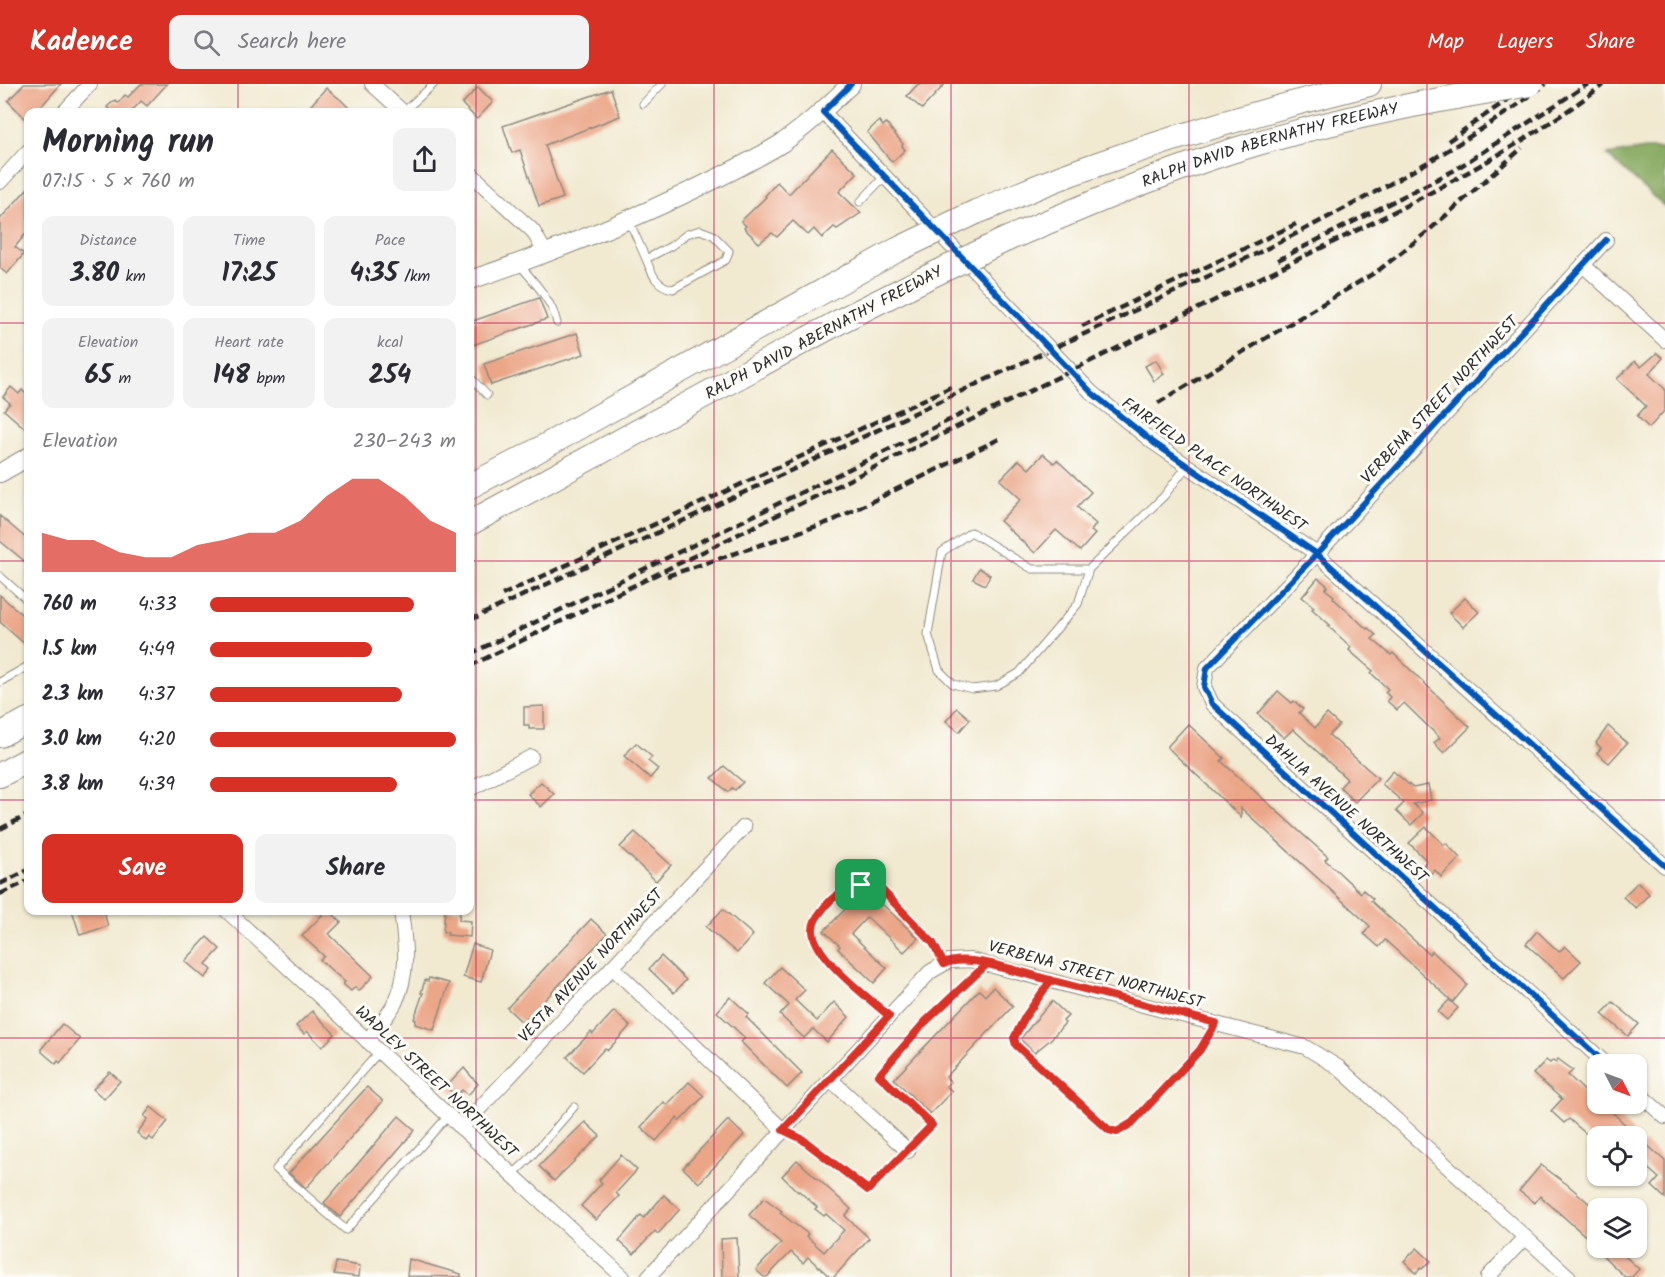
<!DOCTYPE html>
<meta charset="utf-8">
<style>
body{margin:0;font-family:Kalam,sans-serif;background:#f2f2f3;color:#2b2b33;height:100vh;display:flex;flex-direction:column;font-size:22px;white-space:nowrap}
*{box-sizing:border-box;margin:0}
p{font-size:20px;color:#7c7c81}
.icon{flex:none;width:33px;height:33px;fill:none;stroke:currentColor;stroke-width:2;stroke-linecap:round;stroke-linejoin:round}
.map{position:relative;flex:1;overflow:hidden}
.drawer{position:absolute;left:24px;top:24px;width:450px;height:807px;display:flex;flex-direction:column;background:#fff;border-radius:12px;box-shadow:0 2px 4px #0004}
.drawer>*{flex:none}
.needle{width:39px;rotate:132deg}
.controls{position:absolute;left:1587px;top:970px;display:grid;gap:12px}
.controls a{display:grid;place-items:center;width:60px;height:60px;border-radius:12px;background:#fff;box-shadow:0 2px 4px #0004;font-size:30px}
.pin{position:absolute;display:grid;place-items:center;width:51px;height:51px;color:#fff;margin:-26px;border-radius:12px;box-shadow:0 3px 9px #0006}
.round{display:grid;place-items:center;flex:none;width:63px;height:63px;border-radius:12px;background:#f2f2f3}
.head{display:flex;align-items:center;justify-content:space-between;height:102px;padding:0 18px}
h1{font-size:33px;font-weight:800;line-height:45px}
.figures{display:grid;grid-template-columns:repeat(3,1fr);gap:9px;height:102px;padding:6px 18px}
.figures div{display:grid;align-content:center;border-radius:12px;background:#f2f2f3;text-align:center}
.figures b{font-size:26px;font-weight:800}
.figures small{font-size:16px;font-weight:400}
.figures p{font-size:16px}
.chart{height:168px;padding:12px 18px}
.chart p{display:flex;justify-content:space-between}
.chart svg{width:100%;height:108px;margin-top:6px;fill:#d93025;opacity:.7}
.action{display:flex;gap:12px;margin-top:auto;padding:12px 18px}
.action a{flex:1;height:69px;border-radius:12px;background:#d93025;color:#fff;font-size:24px;font-weight:800;line-height:69px;text-align:center}
.action a+a{background:#f2f2f3;color:#2b2b33}
ul{padding:0 18px;list-style:none;font-size:20px}
li{display:grid;grid-template-columns:96px 72px 1fr;align-items:center;height:45px}
li i{height:15px;border-radius:8px;background:#d93025}
header{display:flex;align-items:center;gap:36px;box-sizing:border-box;height:84px;padding:0 30px;background:#d93025;color:#fff}
header strong{font-size:28px}
nav{display:flex;gap:33px;margin-inline-start:auto;font-size:21px}
.search{width:420px;height:54px;background:#f2f2f3;display:flex;align-items:center;gap:15px;box-sizing:border-box;padding:0 21px;border-radius:12px;color:#7c7c81;font-size:22px}
.map>svg:first-child{display:block}
.forest{fill:#86a95e;stroke:#586a44;stroke-width:1.5}
.building{fill:#eba587}
.lines{fill:none;stroke-linecap:round;stroke-linejoin:round}
.lane-casing{stroke:#8e8a7e;stroke-width:9}
.street-casing{stroke:#8e8a7e;stroke-width:16}
.secondary-casing{stroke:#8e8a7e;stroke-width:20}
.highway-casing{stroke:#8e8a7e;stroke-width:26}
.lane{stroke:#fff;stroke-width:7}
.street{stroke:#fff;stroke-width:14}
.secondary{stroke:#fff;stroke-width:18}
.highway{stroke:#fff;stroke-width:24}
.rail{stroke:#2b2b2b;stroke-width:4.5;stroke-dasharray:9 4.5;stroke-linecap:butt}
.highway-bridge-casing{stroke:#8e8a7e;stroke-width:26;stroke-linecap:butt}
.highway-bridge{stroke:#fff;stroke-width:24}
.cycleway-casing{stroke:#fdfcf7;stroke-width:10}
.cycleway{stroke:#0057b8;stroke-width:6}
.route-casing{stroke:#fff;stroke-width:12}
.route{stroke:#d93025;stroke-width:8}
.grid{fill:none;stroke:#c2185b;stroke-width:1.5;stroke-opacity:0.55}
.labels{text-anchor:middle;dominant-baseline:central;stroke-width:6;stroke-linejoin:round;paint-order:stroke}
.street-label{font-size:16px;fill:#2b2b2b;stroke:#fdfcf7}
</style>
<header>
<strong>Kadence</strong>
<div class="search"><svg class="icon" aria-label="search" viewBox="0 0 24 24"><circle cx="10" cy="10" r="6"/><path d="M15 15l6 6"/></svg>Search here</div>
<nav><a>Map</a><a>Layers</a><a>Share</a></nav>
</header>
<div class="map">
<svg width="1665" height="1193" viewBox="0 0 1665 1193">
<rect width="100%" height="100%" fill="#fdfcf7"/>
<filter id="ink" filterUnits="userSpaceOnUse"><feTurbulence type="fractalNoise" baseFrequency=".0167" numOctaves="2"/><feDisplacementMap in="SourceGraphic" scale="12" xChannelSelector="R" yChannelSelector="G"/><feConvolveMatrix kernelMatrix="1 2 1 2 8 2 1 2 1" color-interpolation-filters="sRGB"/></filter>
<filter id="wash" filterUnits="userSpaceOnUse"><feTurbulence type="fractalNoise" baseFrequency=".008" numOctaves="4" result="noise"/><feDisplacementMap in="SourceGraphic" scale="24" xChannelSelector="R" yChannelSelector="G"/><feGaussianBlur stdDeviation="1.35" result="paint"/><feColorMatrix in="noise" values="0 0 0 0 0 0 0 0 0 0 0 0 0 0 0 0 0 1.4 0 .05"/><feComposite in="paint" operator="in"/></filter>
<g filter="url(#wash)">
<rect width="100%" height="100%" fill="#f1e9d0"/>
<path class="forest" d="M1646,65H1665V123L1607,71Z"/>
<g id="blocks">
<g class="building">
<path d="M24,0H61L36,28H28V37L8,17Z"/>
<path d="M141,0H167L147,22L141,17L131,28H110L111,27L107,23L115,16L118,19L125,11L128,13Z"/>
<path d="M918,0H945L922,25L907,12Z"/>
<path d="M478,3L493,18L477,35L462,20Z"/>
<path d="M326,4L341,16L353,28H305Z"/>
<path d="M611,5L620,32L545,61L563,114L539,122L520,66L512,69L503,42Z"/>
<path d="M879,37L883,42L886,39L903,60L902,62L905,66L892,78L867,48Z"/>
<path d="M832,65L857,89L839,108L861,129L837,145L834,143L822,154L814,145L808,151L793,137L777,153L772,149L759,159L744,144L746,142L741,137L766,113L765,112L777,98L789,110Z"/>
<path d="M28,104V147L15,163L24,170L7,190L0,184V135Z"/>
<path d="M539,214L547,235L470,262V238Z"/>
<path d="M577,249L584,270L491,301L484,280Z"/>
<path d="M1657,269L1663,274L1649,290L1665,305V326L1649,344L1637,332L1646,322L1617,295L1635,277L1641,283Z"/>
<path d="M1156,276L1164,290L1154,297L1145,282Z"/>
<path d="M11,303L19,310L22,306L28,312V347L4,326L10,319L3,313Z"/>
<path d="M1043,370L1054,379L1057,376L1091,408L1077,423L1096,440L1091,447L1095,450L1080,467L1056,446L1035,469L1000,437L1021,415L1000,396L1019,376L1029,385Z"/>
<path d="M0,432L28,456V480L0,457Z"/>
<path d="M979,484L990,491L985,501L973,495Z"/>
<path d="M1318,494L1328,502L1325,505L1334,512L1333,514L1367,545L1368,544L1376,551L1372,555L1391,571L1393,569L1470,643L1444,669L1434,659L1440,654L1404,619L1397,626L1387,617L1390,613L1385,608L1388,605L1371,589L1373,587L1349,566L1351,563L1328,542L1330,541L1312,525L1314,523L1302,513Z"/>
<path d="M0,511L28,536V563L0,538Z"/>
<path d="M1465,514L1479,528L1463,543L1449,529Z"/>
<path d="M1278,607L1292,619L1294,617L1303,625L1299,629L1315,644L1327,630L1339,641L1329,651L1378,694L1355,718L1340,703L1347,695L1293,645L1284,654L1258,630Z"/>
<path d="M544,622V645H529V641H524V623Z"/>
<path d="M957,624L970,635L959,648L946,637Z"/>
<path d="M1188,640L1224,674L1221,677L1328,773L1325,776L1333,783L1361,809L1363,806L1373,815L1371,817L1429,870L1432,867L1463,896L1467,901L1453,918L1385,856L1379,863L1364,850L1370,842L1241,724V733L1167,663Z"/>
<path d="M1608,642L1627,659L1609,679L1597,669L1601,664L1596,659Z"/>
<path d="M636,659L652,673L648,677L658,685L650,694L624,672Z"/>
<path d="M724,682L743,698L735,706L732,704L728,708L712,694Z"/>
<path d="M1393,687L1413,704L1428,701L1431,716L1413,720L1423,729L1411,741L1396,727L1404,719L1382,700Z"/>
<path d="M541,698L554,710L541,723L528,710Z"/>
<path d="M1426,743L1444,761L1446,759L1460,774L1441,793L1435,786L1431,790L1422,782L1427,777L1409,759Z"/>
<path d="M635,748L671,781L656,797L620,763Z"/>
<path d="M1638,798L1649,810L1636,824L1623,813Z"/>
<path d="M863,807L880,822L882,820L918,854L904,868L867,833L851,850L887,884L874,899L838,865L840,862L824,847Z"/>
<path d="M723,825L753,851L737,869L706,843Z"/>
<path d="M72,826H103L108,842L80,851Z"/>
<path d="M327,826H329L341,838L329,850L373,892L359,907L355,903L351,907L343,900L345,898L320,876L324,872L302,852Z"/>
<path d="M445,826H460L459,836L471,837L470,853L447,851L448,848H443Z"/>
<path d="M591,835L607,850L523,939L507,924Z"/>
<path d="M1537,847L1559,868L1565,862L1581,877L1564,894L1526,860Z"/>
<path d="M207,853L220,865L206,880L212,886L205,894L185,877Z"/>
<path d="M473,860L490,866L481,898L463,893Z"/>
<path d="M661,872L686,896L674,909L649,885Z"/>
<path d="M780,883L805,906L795,916L817,937L834,918L849,933L827,958L813,945L804,954L780,931L789,921L765,899Z"/>
<path d="M429,894L449,899L434,946L415,940L416,936L414,935L423,909H421L425,896L428,897Z"/>
<path d="M993,903L1013,922L946,993L951,998L946,1002L952,1007L930,1030L894,995L979,906L985,912Z"/>
<path d="M730,913L749,930L746,933L802,989L787,1004L741,958L745,954L717,928Z"/>
<path d="M1449,916L1458,924L1447,936L1438,928Z"/>
<path d="M1052,917L1068,932L1063,937L1065,939L1050,956L1034,969L1020,955Z"/>
<path d="M1613,918L1639,940L1628,952L1602,930Z"/>
<path d="M312,927L335,950L322,963L307,947L304,950L296,942Z"/>
<path d="M614,927L630,942L608,966L605,964L583,988L567,973L591,948L593,950Z"/>
<path d="M62,940L80,955L60,979L58,977L56,980L42,968V964Z"/>
<path d="M1558,975L1573,986L1568,991L1598,1020L1608,1028L1610,1026L1638,1053H1596L1593,1056L1569,1035L1564,1039L1551,1027L1562,1015L1533,990L1546,976L1550,979L1553,976L1556,978Z"/>
<path d="M464,984L478,1000L468,1011L462,1006L456,1012L446,1003Z"/>
<path d="M110,988L120,997L104,1015L93,1005Z"/>
<path d="M689,998L704,1012L680,1037L677,1034L656,1057L641,1043L664,1018L667,1021Z"/>
<path d="M367,1003L383,1017L306,1104L289,1089Z"/>
<path d="M151,1023L168,1037L153,1056L149,1053L146,1057L137,1049L148,1035L144,1032Z"/>
<path d="M399,1032L415,1046L340,1133L324,1119Z"/>
<path d="M728,1036L744,1051L699,1099L683,1084Z"/>
<path d="M585,1038L600,1052L554,1097L539,1082Z"/>
<path d="M1645,1059L1665,1077V1114L1652,1102L1659,1094L1636,1074V1069Z"/>
<path d="M621,1071L637,1086L616,1109L619,1112L596,1136L581,1122L602,1099L599,1096Z"/>
<path d="M797,1076L851,1125L845,1132L869,1154L834,1193H830L808,1173L803,1179L791,1168L767,1193H764L756,1186L781,1159L749,1131L764,1114L782,1127L780,1129L808,1150L806,1152L824,1168L844,1146L826,1130L824,1132L815,1125L817,1123L799,1107L798,1108L782,1092Z"/>
<path d="M1541,1081L1568,1101L1592,1122L1598,1115V1163L1540,1112L1535,1119L1519,1107Z"/>
<path d="M664,1111L680,1125L658,1150L655,1147L634,1170L619,1157L641,1131L644,1134Z"/>
<path d="M737,1154L739,1193H722L721,1155Z"/>
<path d="M1417,1164L1431,1177L1422,1185L1421,1184L1416,1189L1404,1177Z"/>
<path d="M1595,1164H1616L1639,1185L1632,1193H1625Z"/>
<path d="M409,1175L461,1190V1193L407,1192Z"/>
<path d="M336,1178L360,1182L359,1193L334,1190Z"/>
</g>
</g>
</g>
<g filter="url(#ink)">
<use href="#blocks" fill-opacity="0" stroke="#8e8a7e" stroke-width="1.5"/>
<g class="lines">
<g class="lane-casing">
<g id="lane">
<path d="M643,20L662,0"/>
<path d="M403,28L434,0"/>
<path d="M860,118L885,92"/>
<path d="M629,137L646,175L671,162L687,150L700,146L713,151L729,167L726,176L673,205C656,202 652,190 646,175"/>
<path d="M519,180C534,198 552,216 557,239"/>
<path d="M470,293L487,311"/>
<path d="M1089,485L1078,520L1019,589L996,602L972,605L953,600L939,586L928,550L942,468L971,448L1032,485H1089L1164,412L1187,382"/>
<path d="M0,492L28,517"/>
<path d="M0,598L28,582"/>
<path d="M1050,897L1025,933L1014,954L1016,961L1109,1046L1117,1048L1132,1039L1199,966L1216,939"/>
<path d="M889,932C869,914 815,874 813,847C812,837 821,826 828,820C845,803 854,800 877,801L933,859L944,880"/>
<path d="M379,968L276,1085L346,1146L448,1032"/>
<path d="M783,1046L802,1055L868,1106L932,1041L879,991L924,939L987,880"/>
<path d="M512,1091L528,1076L574,1023"/>
</g>
</g>
<g class="street-casing">
<g id="street">
<path d="M372,0L403,28"/>
<path d="M64,28L90,0"/>
<path d="M823,28L1092,309L1154,359L1317,470L1665,782"/>
<path d="M470,89L533,147L546,170"/>
<path d="M0,98L28,67"/>
<path d="M1606,156L1317,470L1207,584L1204,603L1212,620L1607,981"/>
<path d="M1583,181L1665,256"/>
<path d="M470,705L531,673"/>
<path d="M226,826L623,1193"/>
<path d="M612,883L783,1046"/>
<path d="M367,957C376,945 388,932 395,919C410,888 405,859 401,826"/>
<path d="M830,995L908,1067"/>
<path d="M1636,1007L1665,1033"/>
<path d="M461,1044L744,743"/>
<path d="M648,1193L930,888L949,877L970,876L1305,963L1338,983L1569,1193"/>
<path d="M1488,1193L1525,1153"/>
</g>
</g>
<g class="secondary-casing">
<g id="secondary">
<path d="M470,196C548,170 623,140 697,104C726,90 755,76 782,59C807,42 829,21 851,0"/>
<path d="M0,389L28,373"/>
</g>
</g>
<g class="highway-casing">
<g id="highway">
<path d="M976,128C1010,115 1044,99 1078,87C1173,53 1271,24 1369,0"/>
<path id="s1" d="M1005,156C1088,121 1171,84 1258,59C1326,39 1397,23 1467,11"/>
<path d="M470,402L522,375L897,166"/>
<path d="M470,439L848,233L924,195"/>
<path d="M0,651L28,636"/>
<path d="M0,691L28,676"/>
</g>
</g>
<use href="#lane" class="lane"/>
<use href="#street" class="street"/>
<use href="#secondary" class="secondary"/>
<use href="#highway" class="highway"/>
<g class="rail">
<path d="M1448,57L1530,0"/>
<path d="M1278,176L1453,87L1588,0"/>
<path d="M1082,242L1296,140"/>
<path d="M1158,319L1379,186L1426,149L1522,64"/>
<path d="M667,492L832,437L1001,354"/>
<path d="M502,511L951,303"/>
<path d="M470,536L1260,168C1359,118 1457,67 1546,0"/>
<path d="M470,570L970,326"/>
<path d="M470,582L1374,138C1454,97 1533,55 1604,0"/>
<path d="M0,745L28,731"/>
<path d="M0,800L28,786"/>
<path d="M0,810L28,797"/>
</g>
<g class="highway-bridge-casing">
<g id="highway-bridge">
<path d="M1467,11L1530,0"/>
<path d="M897,166L976,128"/>
<path d="M924,195L1005,156"/>
</g>
</g>
<use href="#highway-bridge" class="highway-bridge"/>
<g class="cycleway-casing">
<g id="cycleway">
<path d="M851,0L823,28L1092,309L1154,359L1317,470L1665,782"/>
<path d="M1606,156L1317,470L1207,584L1204,603L1212,620L1607,981"/>
</g>
</g>
<use href="#cycleway" class="cycleway"/>
</g>
</g>
<g class="lines" filter="url(#ink)">
<g class="route-casing">
<path id="route" d="M861,801C846,803 832,813 823,825C818,832 813,837 813,846C813,873 869,914 889,932L783,1046L802,1055L868,1106L932,1041L879,991L924,939L987,880L1216,939L1200,966L1132,1039L1117,1048L1109,1046L1016,961L1014,954L1025,933L1051,896C1025,890 967,868 944,880L933,859L877,801H861"/>
</g>
<use href="#route" class="route"/>
</g>
<path class="grid" d="M238,0V28M476,0V1193M714,0V1193M951,0V1193M1189,0V1193M1427,0V1193M0,239H28M470,239H1665M0,477H28M470,477H1665M0,716H28M470,716H1665M238,826V1193M0,954H1665"/>
<g class="labels">
<g class="street-label">
<text stroke="none"><textPath href="#s1" startOffset="282">RALPH DAVID ABERNATHY FREEWAY</textPath></text>
<text transform="translate(824 249) rotate(-28)">RALPH DAVID ABERNATHY FREEWAY</text>
<text transform="translate(1440 316) rotate(-47)">VERBENA STREET NORTHWEST</text>
<text transform="translate(1214 381) rotate(35)">FAIRFIELD PLACE NORTHWEST</text>
<text transform="translate(1346 725) rotate(42)">DAHLIA AVENUE NORTHWEST</text>
<text transform="translate(591 882) rotate(-47)">VESTA AVENUE NORTHWEST</text>
<text transform="translate(1096 891) rotate(15)">VERBENA STREET NORTHWEST</text>
<text transform="translate(436 998) rotate(43)">WADLEY STREET NORTHWEST</text>
</g>
</g>
</svg>
<div class="controls">
<a><svg class="needle" viewBox="-14 -14 28 28"><path d="M0-13l5 13h-10z" fill="#e53935"/><path d="M0 13l5-13h-10z" fill="#7c7c81"/></svg></a>
<a><svg class="icon" aria-label="locate" viewBox="0 0 24 24"><circle cx="12" cy="12" r="6"/><path d="M12 2v4M12 18v4M2 12h4M18 12h4"/></svg></a>
<a><svg class="icon" aria-label="layers" viewBox="0 0 24 24"><path d="M12 4l9 5-9 5-9-5zM3 14l9 5 9-5"/></svg></a>
</div>
<div class="pin" style="left:861px;top:801px;background:#1e9e55"><svg class="icon" aria-label="arrive" viewBox="0 0 24 24"><path d="M6 21V4h12l-3 4 3 4H6"/></svg></div>
<section class="drawer">
<div class="head"><div><h1>Morning run</h1><p>07:15 · 5 × 760 m</p></div><a class="round"><svg class="icon" aria-label="share" viewBox="0 0 24 24"><path d="M12 15V3M7 8l5-5 5 5M5 13v7h14v-7"/></svg></a></div>
<div class="figures">
<div><p>Distance</p><b>3.80<small> km</small></b></div>
<div><p>Time</p><b>17:25</b></div>
<div><p>Pace</p><b>4:35<small> /km</small></b></div>
</div>
<div class="figures">
<div><p>Elevation</p><b>65<small> m</small></b></div>
<div><p>Heart rate</p><b>148<small> bpm</small></b></div>
<div><p>kcal</p><b>254</b></div>
</div>
<div class="chart"><p><span>Elevation</span>230–243 m</p>
<svg viewBox="0 0 160 44" preserveAspectRatio="none"><path d="M0 44V28L10 31L20 31L30 36L40 38L50 38L60 33L70 31L80 28L90 28L100 23L110 13L120 6L130 6L140 13L150 23L160 28V44z"/></svg>
</div>
<ul>
<li><b>760 m</b>4:33<i style="width:83%"></i></li>
<li><b>1.5 km</b>4:49<i style="width:66%"></i></li>
<li><b>2.3 km</b>4:37<i style="width:78%"></i></li>
<li><b>3.0 km</b>4:20<i style="width:100%"></i></li>
<li><b>3.8 km</b>4:39<i style="width:76%"></i></li>
</ul>
<div class="action"><a>Save</a><a>Share</a></div>
</section>
</div>
